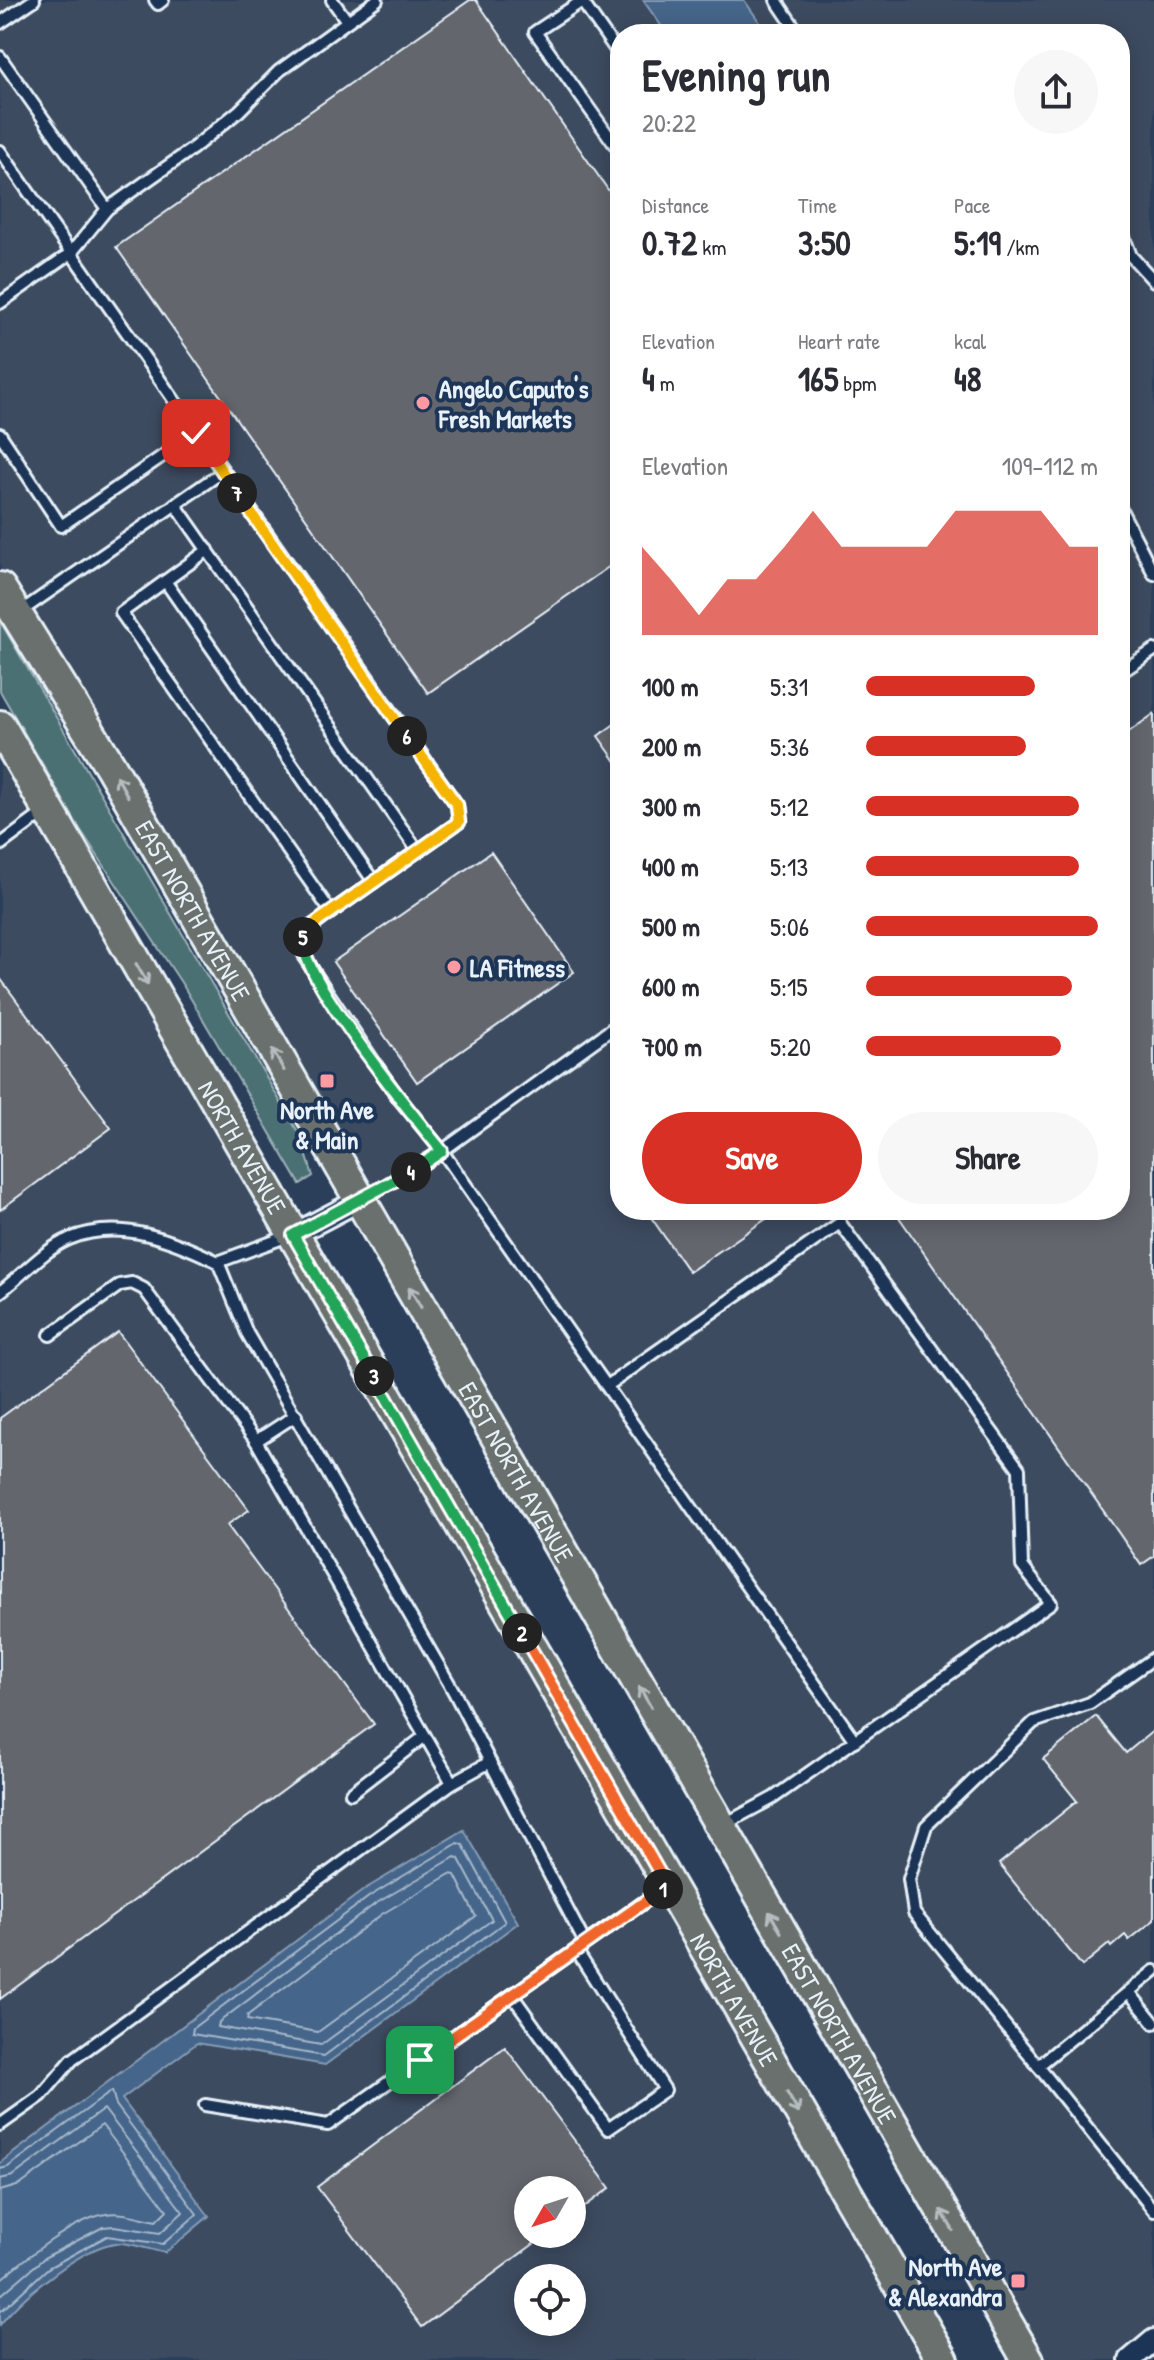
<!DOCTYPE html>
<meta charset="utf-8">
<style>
body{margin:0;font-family:"Patrick Hand",sans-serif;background:#f7f7f7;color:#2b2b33;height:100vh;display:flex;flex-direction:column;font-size:30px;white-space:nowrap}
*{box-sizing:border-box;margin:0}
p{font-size:26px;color:#7c7c81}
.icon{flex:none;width:44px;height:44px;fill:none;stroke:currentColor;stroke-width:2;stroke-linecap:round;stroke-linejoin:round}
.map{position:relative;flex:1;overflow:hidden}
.side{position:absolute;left:610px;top:24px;width:520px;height:1196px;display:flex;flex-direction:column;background:#fff;border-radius:32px;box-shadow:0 4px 20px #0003}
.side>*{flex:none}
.needle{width:52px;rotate:231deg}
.tools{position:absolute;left:514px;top:2176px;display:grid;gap:16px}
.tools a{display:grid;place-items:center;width:72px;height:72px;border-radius:50%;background:#fff;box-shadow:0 4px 20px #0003;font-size:40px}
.pin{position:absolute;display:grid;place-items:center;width:68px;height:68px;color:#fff;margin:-34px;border-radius:16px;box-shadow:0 4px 12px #0006}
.km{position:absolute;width:40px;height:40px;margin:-20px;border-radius:50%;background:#222;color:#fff;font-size:22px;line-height:40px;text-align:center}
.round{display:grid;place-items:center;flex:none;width:84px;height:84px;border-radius:42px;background:#f7f7f7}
.head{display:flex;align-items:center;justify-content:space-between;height:136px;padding:0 32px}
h1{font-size:44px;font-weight:800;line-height:60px}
.metrics{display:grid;grid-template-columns:repeat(3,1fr);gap:12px;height:136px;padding:8px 32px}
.metrics div{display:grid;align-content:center}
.metrics b{font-size:34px;font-weight:800}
.metrics small{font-size:22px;font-weight:400}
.metrics p{font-size:22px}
.chart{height:224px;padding:16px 32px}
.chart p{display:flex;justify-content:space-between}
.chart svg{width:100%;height:144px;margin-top:8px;fill:#d93025;opacity:.7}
.primary-button{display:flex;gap:16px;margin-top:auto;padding:16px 32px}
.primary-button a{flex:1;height:92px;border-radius:48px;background:#d93025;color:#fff;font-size:32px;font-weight:800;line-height:92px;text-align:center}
.primary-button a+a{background:#f7f7f7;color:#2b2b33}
ul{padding:0 32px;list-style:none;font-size:26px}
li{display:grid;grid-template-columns:128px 96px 1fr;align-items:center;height:60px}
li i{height:20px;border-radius:10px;background:#d93025}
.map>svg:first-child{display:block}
.built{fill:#3c4b60;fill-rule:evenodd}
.green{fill:#4b7073;stroke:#9ab0b6;stroke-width:2}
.water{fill:#45658a;stroke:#869db6;stroke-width:2}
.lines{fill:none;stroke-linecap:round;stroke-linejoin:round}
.shore{stroke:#a7b9cc;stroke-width:2}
.building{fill:#63666d;stroke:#e8f1f8;stroke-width:2}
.service-casing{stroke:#e8f1f8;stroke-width:16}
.minor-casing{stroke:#e8f1f8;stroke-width:26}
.primary-casing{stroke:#e8f1f8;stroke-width:36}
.service{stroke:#1d3557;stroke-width:10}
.minor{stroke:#1d3557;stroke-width:20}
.primary{stroke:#6b706d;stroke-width:30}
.oneway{stroke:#b6bdc0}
.split-1-casing{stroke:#fff;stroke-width:16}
.split-2-casing{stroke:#fff;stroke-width:16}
.split-3-casing{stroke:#fff;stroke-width:16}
.split-4-casing{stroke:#fff;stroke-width:16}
.split-5-casing{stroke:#fff;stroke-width:16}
.split-6-casing{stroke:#fff;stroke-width:16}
.split-7-casing{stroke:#fff;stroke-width:16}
.split-8-casing{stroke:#fff;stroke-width:16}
.split-1{stroke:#f0652b;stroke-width:10}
.split-2{stroke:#f0652b;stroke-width:10}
.split-3{stroke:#22a559;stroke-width:10}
.split-4{stroke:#22a559;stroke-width:10}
.split-5{stroke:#22a559;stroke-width:10}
.split-6{stroke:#f5b400;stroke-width:10}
.split-7{stroke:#f5b400;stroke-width:10}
.split-8{stroke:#f5b400;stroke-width:10}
.poi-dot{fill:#ff9aa2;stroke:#1d3557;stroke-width:3}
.labels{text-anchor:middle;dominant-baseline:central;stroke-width:8;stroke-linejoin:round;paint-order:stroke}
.poi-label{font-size:26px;font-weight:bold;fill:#e8f1f8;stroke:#1d3557;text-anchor:start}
.street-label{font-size:26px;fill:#e8f1f8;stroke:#1d3557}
</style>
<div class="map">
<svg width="1154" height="2360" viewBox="0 0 1154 2360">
<rect width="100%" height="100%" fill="#2b3f5b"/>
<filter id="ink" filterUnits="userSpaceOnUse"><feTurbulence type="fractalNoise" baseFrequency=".0125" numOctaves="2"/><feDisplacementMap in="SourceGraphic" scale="16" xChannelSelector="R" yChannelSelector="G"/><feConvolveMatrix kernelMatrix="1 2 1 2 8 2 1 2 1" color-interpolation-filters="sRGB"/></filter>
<g filter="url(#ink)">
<g class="built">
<path d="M0,0H1154V2360H1042L353,1150L0,566ZM620,34H1120V1210H620Z"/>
<path d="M0,764L139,984L191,1089L922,2360H0ZM528,2190H572V2234H528ZM528,2278H572V2322H528Z"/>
</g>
<path class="green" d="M0,621L301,1137L313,1176L300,1184L184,987L80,829L0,691Z"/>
<g class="water">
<path d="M643,0H744L768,34H667Z"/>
<path d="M464,1830L518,1923L325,2065L197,2043L122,2099L209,2216L165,2253C150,2250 125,2240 110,2244C76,2252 20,2298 0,2325V2163L365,1889Z"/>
</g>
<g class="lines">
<g class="shore">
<path d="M458,1843L463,1845L505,1922L324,2056L192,2034L193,2028L370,1896Z"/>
<path d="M455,1857L459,1859L492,1920L321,2045L218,2027L219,2022L375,1904Z"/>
<path d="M450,1874L455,1875L476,1917L318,2032L247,2020L248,2015L382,1914Z"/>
<path d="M0,2169L8,2167L112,2091L116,2105L197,2214L163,2244L107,2236L48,2268L0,2312"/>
<path d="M0,2179L13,2176L104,2109L183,2212L160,2233L114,2226L103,2227L44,2258L0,2296"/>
<path d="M0,2191L20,2185L102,2125L167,2210L156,2221C141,2218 122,2211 106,2214C73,2219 25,2259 0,2280"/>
</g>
</g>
<g class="building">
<path d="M470,0H476L620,207V559L428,693L116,247Z"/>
<path d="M1154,714V1556L1141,1565L894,1210H1120V738Z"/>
<path d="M620,720V767L598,736Z"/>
<path d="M491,852L574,972L417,1082L333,962Z"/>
<path d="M0,978L111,1128L0,1210Z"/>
<path d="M620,1149V1172L609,1157Z"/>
<path d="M646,1210H779L689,1272Z"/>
<path d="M118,1332L249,1510L227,1525L374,1724L0,1999V1418Z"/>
<path d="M1096,1716L1126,1753L1154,1730V1920L1129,1940L1125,1935L1111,1947L1109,1944L1082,1966L999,1864L1077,1801L1043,1759Z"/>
<path d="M505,2047L610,2188L572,2216V2190H528V2234H547L422,2327L317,2187Z"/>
</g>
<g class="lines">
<g class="service-casing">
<g id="service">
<path d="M155,0L158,4L163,0"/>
<path d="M332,0L347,21"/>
<path d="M581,0L620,56"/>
<path d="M776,0L799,34"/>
<path d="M582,1L535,32L620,152"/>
<path d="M0,23L34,0"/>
<path d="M0,57L107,209"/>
<path d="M1120,148V143"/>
<path d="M0,151L457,805L459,822L331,912"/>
<path d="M1120,226L1131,256L1154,281"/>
<path d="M0,303L71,253L107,209L192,149L239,111L279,71L377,0"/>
<path d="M0,434L61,526L196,433"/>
<path d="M175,504L418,851"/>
<path d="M1120,508L1154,574"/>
<path d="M208,550L121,613L331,912L303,934L301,946L306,960L399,1099L442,1151L855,1741"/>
<path d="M165,581L374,882"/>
<path d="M20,612L222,472"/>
<path d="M1120,673L1154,650"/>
<path d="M0,845L46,811"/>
<path d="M364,1198L442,1151L620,1023"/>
<path d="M218,1262L247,1333L454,1692L490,1762"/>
<path d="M0,1292C21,1276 45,1249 69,1239C120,1218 173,1240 218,1262L291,1235"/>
<path d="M50,1335L120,1285L132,1283L144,1289L256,1441L452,1783"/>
<path d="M607,1386L840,1223L1019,1469L1022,1566L1051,1603L773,1798L723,1825"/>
<path d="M256,1441L296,1415"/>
<path d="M351,1793L425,1736"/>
<path d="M1154,1971L1038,2066L1154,2211"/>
<path d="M1129,1992L1154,2023"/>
<path d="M512,1995L608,2129L665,2090L576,1950"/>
<path d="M1038,2066L914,1913L909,1879L926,1826L1034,1722L1090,1703L1154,1658"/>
<path d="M205,2105L328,2125L665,1887"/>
<path d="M0,2125L41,2096L72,2060L452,1783L490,1762L585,1943"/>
</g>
</g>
<g class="minor-casing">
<g id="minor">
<path d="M293,1235L358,1201"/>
<path d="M1130,2360L1154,2340"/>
</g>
</g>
<g class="primary-casing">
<g id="primary">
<path id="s1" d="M0,588L111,767L1028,2360"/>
<path id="s2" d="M0,726L943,2360"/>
</g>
</g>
<use href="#service" class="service"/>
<use href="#minor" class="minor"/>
<use href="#primary" class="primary"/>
</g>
<defs><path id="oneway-shaft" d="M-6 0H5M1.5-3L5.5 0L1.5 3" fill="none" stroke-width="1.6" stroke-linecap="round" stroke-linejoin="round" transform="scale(2)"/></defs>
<g class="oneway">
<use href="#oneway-shaft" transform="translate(122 786) rotate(-119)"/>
<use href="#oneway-shaft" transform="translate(142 974) rotate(60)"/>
<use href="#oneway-shaft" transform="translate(278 1060) rotate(-120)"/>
<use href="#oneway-shaft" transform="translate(415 1297) rotate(-120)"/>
<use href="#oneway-shaft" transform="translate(645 1697) rotate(-120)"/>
<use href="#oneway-shaft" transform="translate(775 1922) rotate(-120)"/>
<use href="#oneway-shaft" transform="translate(793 2103) rotate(60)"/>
<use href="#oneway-shaft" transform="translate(947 2220) rotate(-120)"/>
</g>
</g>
<g class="lines" filter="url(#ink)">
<g class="split-1-casing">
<path id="split-1" d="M420,2060L663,1889"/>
</g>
<g class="split-2-casing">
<path id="split-2" d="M522,1633L667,1886L663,1889"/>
</g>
<g class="split-3-casing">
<path id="split-3" d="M374,1376L522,1633"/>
</g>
<g class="split-4-casing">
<path id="split-4" d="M374,1376L293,1235L411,1172"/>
</g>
<g class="split-5-casing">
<path id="split-5" d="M303,937C295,970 416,1119 442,1151L411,1172"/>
</g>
<g class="split-6-casing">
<path id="split-6" d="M303,937L310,927L459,822L457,805L407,736"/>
</g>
<g class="split-7-casing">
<path id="split-7" d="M237,493L407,736"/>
</g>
<g class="split-8-casing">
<path id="split-8" d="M196,433L237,493"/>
</g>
<use href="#split-1" class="split-1"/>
<use href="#split-2" class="split-2"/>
<use href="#split-3" class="split-3"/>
<use href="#split-4" class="split-4"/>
<use href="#split-5" class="split-5"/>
<use href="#split-6" class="split-6"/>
<use href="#split-7" class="split-7"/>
<use href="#split-8" class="split-8"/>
</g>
<g class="poi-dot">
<circle cx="423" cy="403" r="8"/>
<circle cx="454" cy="967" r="8"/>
<rect x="319" y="1073" width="16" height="16" rx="4"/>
<rect x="1010" y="2273" width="16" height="16" rx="4"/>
</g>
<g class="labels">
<g class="poi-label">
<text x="439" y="388">Angelo Caputo's<tspan x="439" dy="30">Fresh Markets</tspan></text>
<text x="470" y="967">LA Fitness</text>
<text x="327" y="1109" text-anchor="middle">North Ave<tspan x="327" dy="30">&amp; Main</tspan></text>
<text x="1002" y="2266" text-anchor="end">North Ave<tspan x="1002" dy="30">&amp; Alexandra</tspan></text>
</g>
<g class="street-label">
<text stroke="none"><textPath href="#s1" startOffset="376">EAST NORTH AVENUE</textPath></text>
<text stroke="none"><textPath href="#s2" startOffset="486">NORTH AVENUE</textPath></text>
<text stroke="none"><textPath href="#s1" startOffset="1024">EAST NORTH AVENUE</textPath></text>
<text stroke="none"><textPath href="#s2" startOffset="1470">NORTH AVENUE</textPath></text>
<text stroke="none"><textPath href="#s1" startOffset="1672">EAST NORTH AVENUE</textPath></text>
</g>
</g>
</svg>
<div class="tools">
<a><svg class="needle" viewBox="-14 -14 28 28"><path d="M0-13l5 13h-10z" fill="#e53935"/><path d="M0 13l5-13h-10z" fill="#7c7c81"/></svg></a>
<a><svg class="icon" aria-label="locate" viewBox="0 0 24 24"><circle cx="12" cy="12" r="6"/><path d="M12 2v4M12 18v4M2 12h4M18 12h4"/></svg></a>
</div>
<div class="pin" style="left:420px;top:2060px;background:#1e9e55"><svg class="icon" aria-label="arrive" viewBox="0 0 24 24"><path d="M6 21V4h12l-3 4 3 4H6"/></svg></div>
<div class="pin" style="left:196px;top:433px;background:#d93025"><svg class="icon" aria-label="check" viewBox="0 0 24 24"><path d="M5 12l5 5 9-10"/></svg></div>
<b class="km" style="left:663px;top:1889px">1</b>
<b class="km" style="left:522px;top:1633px">2</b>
<b class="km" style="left:374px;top:1376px">3</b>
<b class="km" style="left:411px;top:1172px">4</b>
<b class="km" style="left:303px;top:937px">5</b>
<b class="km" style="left:407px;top:736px">6</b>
<b class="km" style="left:237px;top:493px">7</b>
<section class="side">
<div class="head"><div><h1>Evening run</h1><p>20:22</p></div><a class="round"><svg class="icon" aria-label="share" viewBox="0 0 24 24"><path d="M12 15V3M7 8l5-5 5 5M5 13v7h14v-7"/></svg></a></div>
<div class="metrics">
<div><p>Distance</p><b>0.72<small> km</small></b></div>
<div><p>Time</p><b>3:50</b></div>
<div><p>Pace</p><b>5:19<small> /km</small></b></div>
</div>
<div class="metrics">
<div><p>Elevation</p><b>4<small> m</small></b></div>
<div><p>Heart rate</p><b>165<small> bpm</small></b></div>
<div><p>kcal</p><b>48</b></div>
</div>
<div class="chart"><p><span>Elevation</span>109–112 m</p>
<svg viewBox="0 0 160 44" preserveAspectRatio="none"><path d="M0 44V17L10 27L20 38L30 27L40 27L50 17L60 6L70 17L80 17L90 17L100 17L110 6L120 6L130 6L140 6L150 17L160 17V44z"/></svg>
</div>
<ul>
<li><b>100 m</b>5:31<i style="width:73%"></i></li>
<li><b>200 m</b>5:36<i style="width:69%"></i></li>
<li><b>300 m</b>5:12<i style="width:92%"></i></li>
<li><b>400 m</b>5:13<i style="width:92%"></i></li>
<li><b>500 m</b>5:06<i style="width:100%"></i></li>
<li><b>600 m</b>5:15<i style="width:89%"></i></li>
<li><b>700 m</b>5:20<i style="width:84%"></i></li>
</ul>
<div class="primary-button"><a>Save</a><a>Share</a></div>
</section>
</div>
